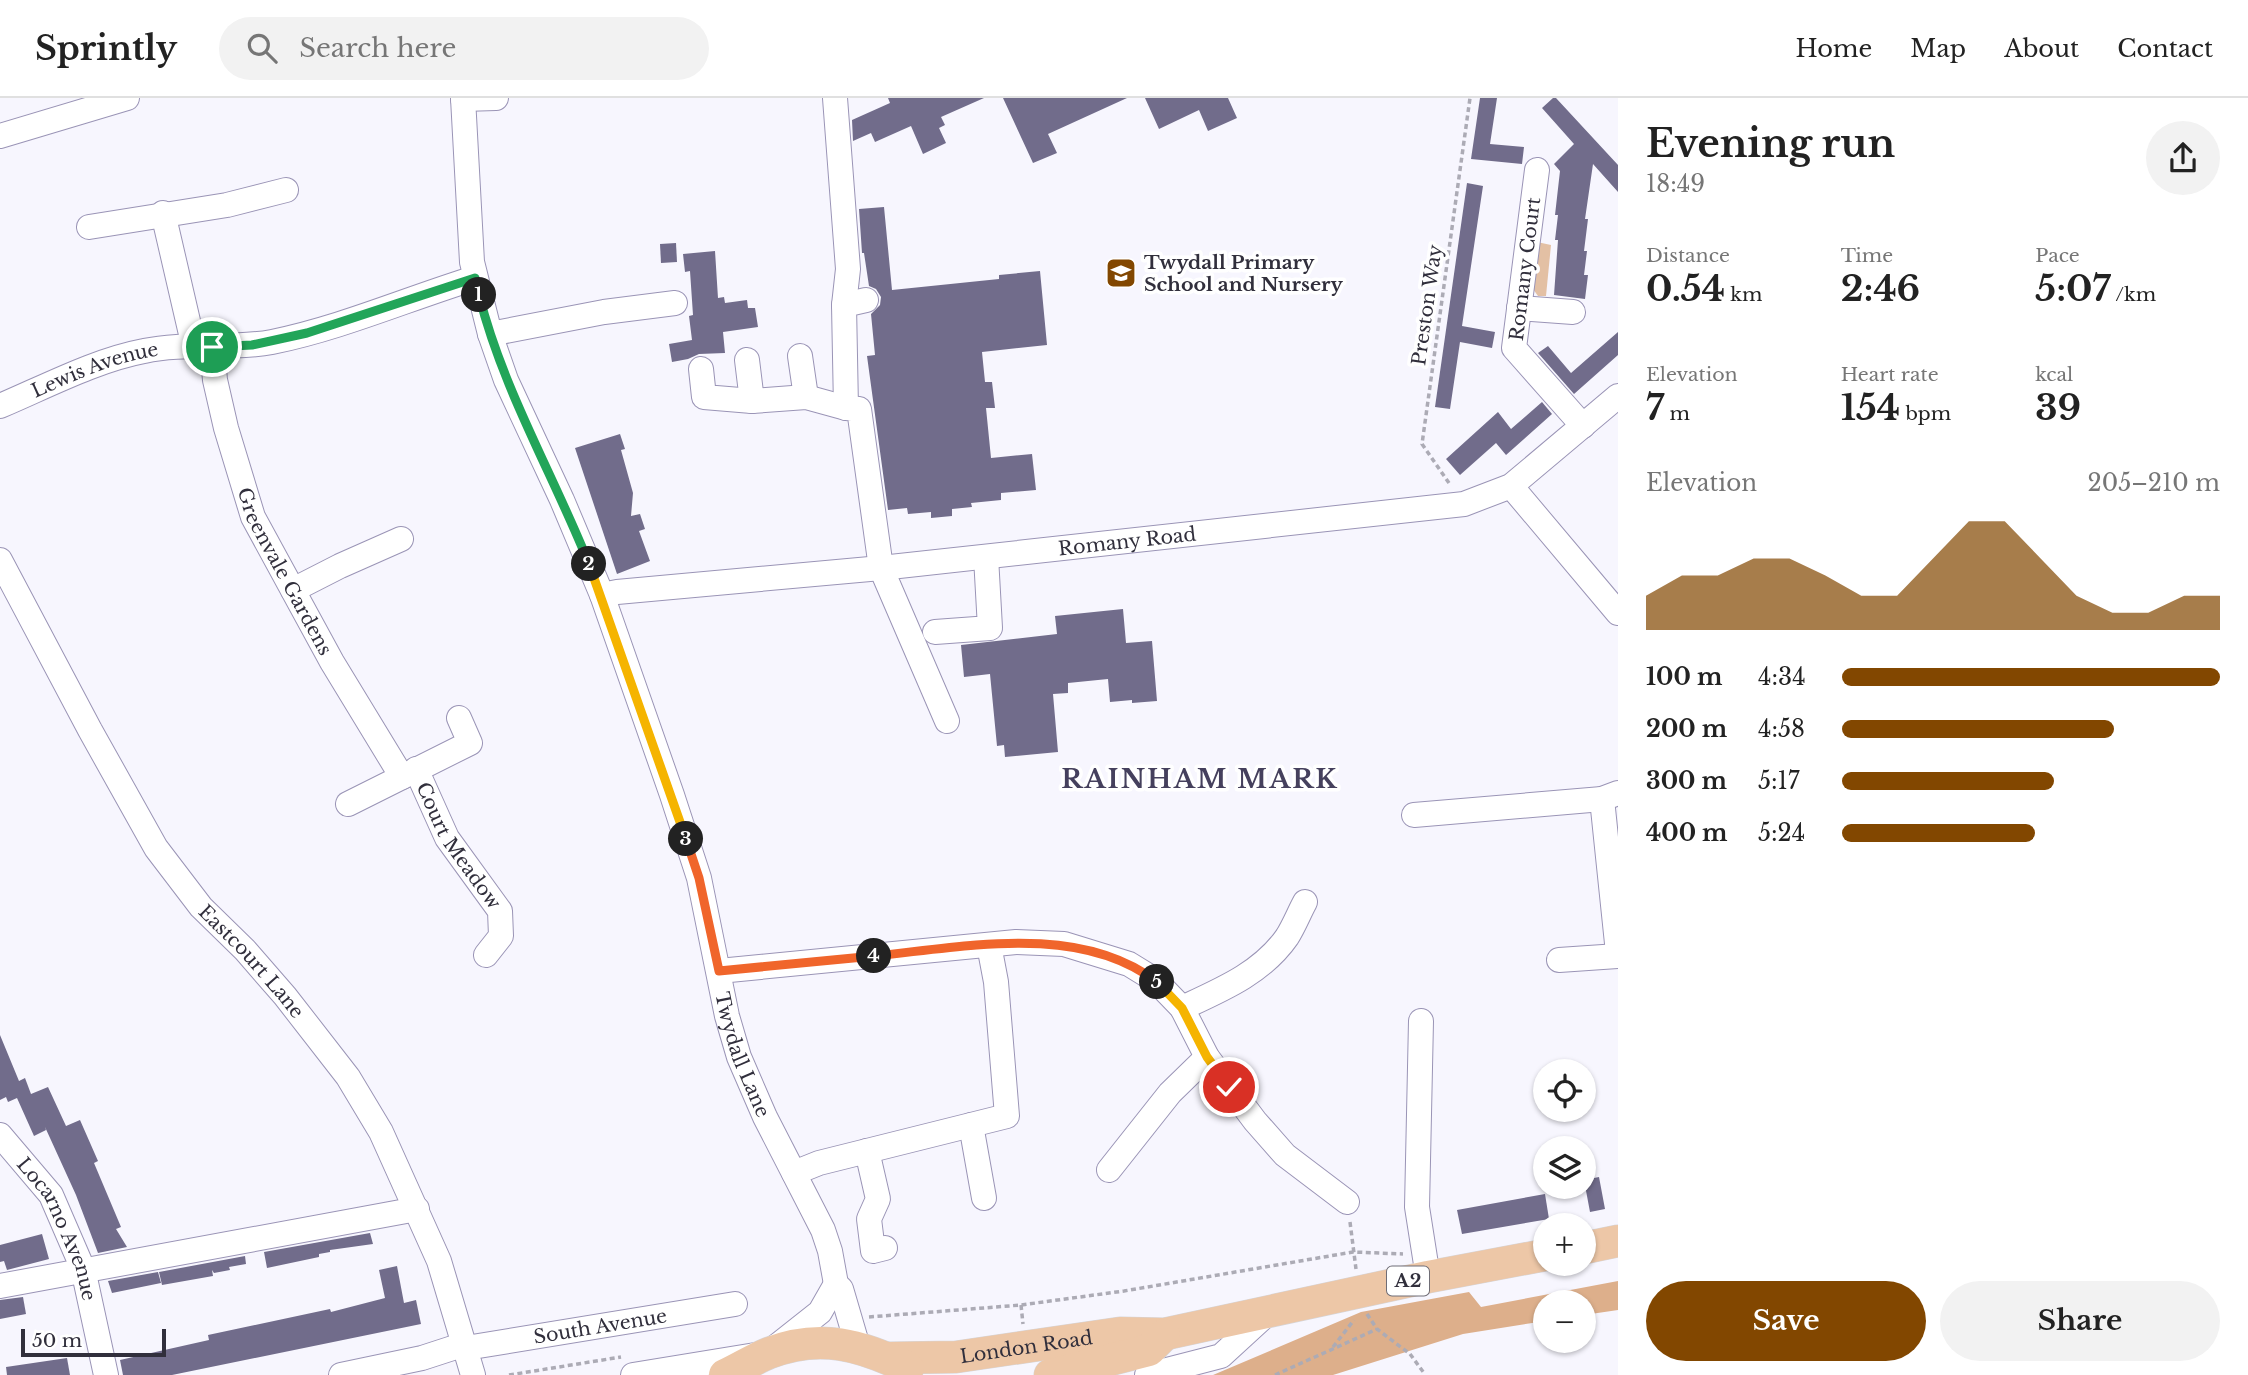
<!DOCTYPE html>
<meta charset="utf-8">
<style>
body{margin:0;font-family:"Libre Baskerville",serif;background:#f2f2f2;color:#222;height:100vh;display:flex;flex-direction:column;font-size:26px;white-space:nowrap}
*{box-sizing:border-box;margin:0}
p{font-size:23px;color:#767676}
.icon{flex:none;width:38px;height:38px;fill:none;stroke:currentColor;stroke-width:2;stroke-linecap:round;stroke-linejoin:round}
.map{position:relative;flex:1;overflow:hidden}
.drawer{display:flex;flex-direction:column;background:#fff;width:630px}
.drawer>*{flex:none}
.tools{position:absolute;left:1533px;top:961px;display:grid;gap:14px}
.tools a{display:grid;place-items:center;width:63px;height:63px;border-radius:50%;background:#fff;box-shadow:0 2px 5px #0004;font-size:35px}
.scale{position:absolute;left:21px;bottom:18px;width:145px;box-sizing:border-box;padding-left:7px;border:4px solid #312f3c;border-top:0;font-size:19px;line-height:24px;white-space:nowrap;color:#312f3c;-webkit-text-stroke:5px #fff;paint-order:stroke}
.pin{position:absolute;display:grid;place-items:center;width:60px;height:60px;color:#fff;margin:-30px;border:4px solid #fff;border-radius:50%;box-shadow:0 2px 7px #0007}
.km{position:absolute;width:35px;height:35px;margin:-18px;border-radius:50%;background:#222;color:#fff;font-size:19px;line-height:35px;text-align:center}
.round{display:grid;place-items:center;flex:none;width:74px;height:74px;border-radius:37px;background:#f2f2f2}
.head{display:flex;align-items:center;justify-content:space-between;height:119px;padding:0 28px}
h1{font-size:38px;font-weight:700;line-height:52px}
.stats{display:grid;grid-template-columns:repeat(3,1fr);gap:10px;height:119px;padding:7px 28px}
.stats div{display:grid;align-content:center}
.stats b{font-size:35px;font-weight:700}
.stats small{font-size:19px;font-weight:400}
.stats p{font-size:19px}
.chart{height:196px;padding:14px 28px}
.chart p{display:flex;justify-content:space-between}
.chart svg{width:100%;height:126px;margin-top:7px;fill:#824700;opacity:.7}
.primary-button{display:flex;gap:14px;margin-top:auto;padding:14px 28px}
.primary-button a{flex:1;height:80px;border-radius:42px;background:#824700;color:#fff;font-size:28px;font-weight:700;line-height:80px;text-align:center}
.primary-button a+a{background:#f2f2f2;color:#222}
ul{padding:0 28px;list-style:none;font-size:23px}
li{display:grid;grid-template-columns:112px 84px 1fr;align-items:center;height:52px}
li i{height:18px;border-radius:9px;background:#824700}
header{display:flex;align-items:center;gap:42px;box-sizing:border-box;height:98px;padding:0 35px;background:#fff;border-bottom:2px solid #e0e0e0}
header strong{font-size:33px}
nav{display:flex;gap:38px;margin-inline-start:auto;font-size:24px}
.search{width:490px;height:63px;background:#f2f2f2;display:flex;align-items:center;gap:18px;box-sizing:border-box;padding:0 24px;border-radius:38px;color:#767676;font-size:26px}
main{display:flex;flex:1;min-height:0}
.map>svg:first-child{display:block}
.green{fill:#e3c0a4}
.forest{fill:#ddaf8b}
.building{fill:#716c8b}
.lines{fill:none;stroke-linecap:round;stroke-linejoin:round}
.minor-casing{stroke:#9a94b6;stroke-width:26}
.major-casing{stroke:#d6d5d8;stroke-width:33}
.path{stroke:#acabb5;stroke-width:3.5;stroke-dasharray:5 3.5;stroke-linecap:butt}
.minor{stroke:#fff;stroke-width:24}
.major{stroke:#edc7a7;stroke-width:32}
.split-1-casing{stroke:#fff;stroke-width:14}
.split-2-casing{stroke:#fff;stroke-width:14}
.split-3-casing{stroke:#fff;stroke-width:14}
.split-4-casing{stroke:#fff;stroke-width:14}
.split-5-casing{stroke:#fff;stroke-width:14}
.split-6-casing{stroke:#fff;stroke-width:14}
.split-1{stroke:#22a559;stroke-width:9}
.split-2{stroke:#22a559;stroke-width:9}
.split-3{stroke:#f5b400;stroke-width:9}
.split-4{stroke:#f0652b;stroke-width:9}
.split-5{stroke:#f0652b;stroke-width:9}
.split-6{stroke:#f5b400;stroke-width:9}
.labels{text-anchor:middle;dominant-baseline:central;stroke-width:7;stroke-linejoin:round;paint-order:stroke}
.shield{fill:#fff;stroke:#6f6d76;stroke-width:2}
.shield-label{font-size:18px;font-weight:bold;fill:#312f3c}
.poi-label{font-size:19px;font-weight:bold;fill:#312f3c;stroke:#fff;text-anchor:start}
.street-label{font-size:19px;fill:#312f3c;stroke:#fff}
.district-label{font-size:26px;font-weight:bold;letter-spacing:2px;fill:#45405d;stroke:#fff}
</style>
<header>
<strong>Sprintly</strong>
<div class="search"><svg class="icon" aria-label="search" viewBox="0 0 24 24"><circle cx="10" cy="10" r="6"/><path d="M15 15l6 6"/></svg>Search here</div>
<nav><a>Home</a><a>Map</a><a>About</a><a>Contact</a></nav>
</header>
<main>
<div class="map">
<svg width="1618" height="1277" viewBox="0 0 1618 1277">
<rect width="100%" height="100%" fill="#f7f6fe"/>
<path class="green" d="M1537,144L1551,147L1546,198H1538L1533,191Z"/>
<path class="forest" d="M1618,1183V1212L1584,1217V1204H1545V1223L1463,1236L1333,1277H1213L1361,1214L1469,1194L1481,1209Z"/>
<g class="building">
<path d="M888,0H984L941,19L945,27L939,30L946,45L923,56L911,28L875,44L871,35L853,43L852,22L890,5Z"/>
<path d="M1003,0H1127L1048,36L1057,55L1033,65Z"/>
<path d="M1145,0H1228L1237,20L1208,33L1199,12L1159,31Z"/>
<path d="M1480,0H1497L1490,46L1524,49L1522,66L1471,61Z"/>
<path d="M1553,0H1556L1618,67V94L1593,66L1585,121H1588L1584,153H1587L1584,177H1588L1585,201L1554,197L1558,142H1555L1558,117H1555L1560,73L1554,66L1574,46L1542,10Z"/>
<path d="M1467,85L1483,88L1462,228L1495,234L1492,250L1460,244L1450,311L1435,309Z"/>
<path d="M884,109L892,192L999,181V177L1040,173L1047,247L982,254L985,284H992L995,310H986L991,360L1032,356L1036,392L1001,395V402L971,405L972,409L952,411V418L931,420V414L908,416L907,410L888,412L867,258L875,257L871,216L880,207L881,199L876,191L869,188L864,155H862L859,111Z"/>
<path d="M676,145L677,164L661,165L660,146Z"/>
<path d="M715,153L718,200L724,199L725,205L747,202L748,210H755L758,229L723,234L725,255L699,256L688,261L672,264L669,246L692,242L689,218L693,217L690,173L685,174L683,156Z"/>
<path d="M1618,234V257L1574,296L1538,255L1548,248L1571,275Z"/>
<path d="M1542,304L1552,316L1506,357L1496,345L1460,377L1446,361L1498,314L1511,331Z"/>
<path d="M620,336L625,351L621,352L633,395L631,418L640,416L645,431L639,433L650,463L617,476L575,350Z"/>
<path d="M1123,511L1126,545L1152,543L1157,603L1132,605V602L1110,604L1108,581L1068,585V595L1053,596L1058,654L1005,659L1004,647L997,648L990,576L964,579L961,547L1057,536L1055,518Z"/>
<path d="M0,937L19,983L25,980L31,996L48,989L66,1028L80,1022L98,1063L94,1065L121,1129L116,1131L127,1149L98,1155L76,1097L45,1029L46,1032L34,1038L17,1000L8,1004L6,999L0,1002Z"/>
<path d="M1599,1079L1605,1111L1590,1114L1584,1082Z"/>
<path d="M1545,1096L1549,1121L1462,1136L1457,1112Z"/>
<path d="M370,1135L373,1146L330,1152V1154L319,1156V1159L267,1170L264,1154Z"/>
<path d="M42,1136L49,1161L7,1172L4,1163L0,1164V1147Z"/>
<path d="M245,1158L246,1166L229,1169L230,1172L214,1175L212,1172L213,1178L162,1187L159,1174Z"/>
<path d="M397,1168L404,1205L416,1202L421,1226L172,1277H123L120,1262L209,1242L208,1237L330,1211L331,1214L385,1200L379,1172Z"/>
<path d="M158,1174L161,1185L112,1195L108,1183Z"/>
<path d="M23,1199L26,1216L0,1221V1202Z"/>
<path d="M67,1260L70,1277H7L6,1269Z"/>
</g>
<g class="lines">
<g class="minor-casing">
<g id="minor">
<path id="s1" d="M463,0L472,164L490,236L506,282L562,402L602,497L672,697L699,780L727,918L739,959L765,1019L823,1132L830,1153L836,1186L841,1191L858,1249"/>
<path d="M835,0L848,171L844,207"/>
<path d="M463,1L496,0"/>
<path d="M0,38L127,0"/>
<path d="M1537,72L1514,250L1583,328"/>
<path d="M163,115L194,249"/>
<path d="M89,129L227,107L286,92"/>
<path d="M1519,210L1573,214"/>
<path d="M490,236L604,214L675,205"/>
<path id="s2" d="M212,249L215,282L226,330L253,419L332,564L402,679L470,645L459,620"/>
<path d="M800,258L806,299"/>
<path d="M747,262L752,303"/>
<path d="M701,271L704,299L752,303L806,299L846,310L859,311L881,470L947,623"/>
<path id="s3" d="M0,308C45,289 96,262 144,253C186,244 229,252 272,244C341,230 407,201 475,180"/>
<path d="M846,310L844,207L866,202"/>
<path d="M1511,388L1618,515"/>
<path id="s4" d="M0,462L90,632L156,750L201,809L245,852L285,898L348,979L381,1034L439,1163L473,1277"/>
<path d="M293,492L340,468L401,441"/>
<path id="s5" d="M602,497L617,494L881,470L1464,406L1511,388L1618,298"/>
<path d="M935,534L990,530L986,459"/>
<path id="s6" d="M416,671L447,740L500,813L501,838L486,857"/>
<path d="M1602,701L1618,855"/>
<path d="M348,706L402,679"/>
<path d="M1414,717L1602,701L1618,695"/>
<path d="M1559,862L1618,858"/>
<path d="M719,873L1016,844L1064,846L1129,866L1155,882L1182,910L1207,959L1255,1023L1285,1057L1347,1104"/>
<path d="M1182,910C1221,892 1262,875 1287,839C1294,828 1299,815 1305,804"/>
<path d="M1421,923L1417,1109L1428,1179"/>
<path d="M971,1027L984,1100"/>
<path id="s7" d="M0,1037L51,1097L83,1171L106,1277"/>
<path d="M867,1053L878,1101L869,1121L873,1153L885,1150"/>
<path d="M1109,1072L1170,995L1207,959"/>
<path d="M794,1075L819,1065L1007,1018L996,884L989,847"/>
<path d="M0,1188L417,1111"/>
<path id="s8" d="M466,1250L735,1206"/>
<path d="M341,1277L422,1260L465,1246"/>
<path d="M633,1277L768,1255L820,1214L836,1186"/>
<path d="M1147,1277L1221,1258L1271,1212"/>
</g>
</g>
<g class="major-casing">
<g id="major">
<path d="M1584,1150L1618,1143"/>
<path id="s9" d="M889,1260L956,1259L1120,1235L1165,1236L1428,1179L1545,1157"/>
<path d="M725,1277C740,1270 754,1261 769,1255C820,1235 861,1247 908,1270"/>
<path d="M1050,1277L1149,1252L1164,1237"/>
</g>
</g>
<g class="path">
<path d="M1449,385L1422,346L1470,0"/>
<path d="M1350,1124L1356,1171"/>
<path d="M1021,1207L1023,1226"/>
<path d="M1367,1216L1377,1231L1410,1256L1424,1275"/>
<path d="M869,1219L1021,1207L1124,1193L1353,1154L1403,1156"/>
<path d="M1333,1249L1354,1222"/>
<path d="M509,1277L621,1259"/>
<path d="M1275,1277L1377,1231"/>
</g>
<use href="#minor" class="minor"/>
<use href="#major" class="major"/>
</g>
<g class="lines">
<g class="split-1-casing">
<path id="split-1" d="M212,249L252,247L307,235L475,180L479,197"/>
</g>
<g class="split-2-casing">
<path id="split-2" d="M479,197C503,292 553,376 589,466"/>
</g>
<g class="split-3-casing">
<path id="split-3" d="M589,466L686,741"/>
</g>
<g class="split-4-casing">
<path id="split-4" d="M686,741L699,780L719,873L874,858"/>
</g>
<g class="split-5-casing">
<path id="split-5" d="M874,858C964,849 1079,824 1157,884"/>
</g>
<g class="split-6-casing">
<path id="split-6" d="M1157,884L1182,910L1207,959L1229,989"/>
</g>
<use href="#split-1" class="split-1"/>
<use href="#split-2" class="split-2"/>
<use href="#split-3" class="split-3"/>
<use href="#split-4" class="split-4"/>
<use href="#split-5" class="split-5"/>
<use href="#split-6" class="split-6"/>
</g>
<defs>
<g id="school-square" transform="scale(1.575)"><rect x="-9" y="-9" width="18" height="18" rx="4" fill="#824700" stroke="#fff"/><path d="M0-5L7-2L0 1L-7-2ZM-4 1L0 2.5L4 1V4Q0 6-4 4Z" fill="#fff"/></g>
</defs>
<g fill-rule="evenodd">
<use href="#school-square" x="1121" y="175"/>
</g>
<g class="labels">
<rect class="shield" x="1387" y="1168.5" width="42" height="29" rx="5"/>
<g class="shield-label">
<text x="1408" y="1183">A2</text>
</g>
<g class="poi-label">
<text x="1144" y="164">Twydall Primary<tspan x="1144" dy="22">School and Nursery</tspan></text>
</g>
<g class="street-label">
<text transform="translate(1525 171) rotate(-83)">Romany Court</text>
<text transform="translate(1427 207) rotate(-82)">Preston Way</text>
<text stroke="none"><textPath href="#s3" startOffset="102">Lewis Avenue</textPath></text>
<text stroke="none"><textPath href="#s5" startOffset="528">Romany Road</textPath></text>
<text stroke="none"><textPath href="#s2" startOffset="238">Greenvale Gardens</textPath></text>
<text stroke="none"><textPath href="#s6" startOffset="88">Court Meadow</textPath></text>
<text stroke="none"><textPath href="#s4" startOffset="476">Eastcourt Lane</textPath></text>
<text stroke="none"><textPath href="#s1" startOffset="1004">Twydall Lane</textPath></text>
<text stroke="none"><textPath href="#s7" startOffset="112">Locarno Avenue</textPath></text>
<text stroke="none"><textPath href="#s8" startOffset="136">South Avenue</textPath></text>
<text stroke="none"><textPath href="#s9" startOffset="138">London Road</textPath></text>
</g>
<g class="district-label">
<text x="1200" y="681">RAINHAM MARK</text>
</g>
</g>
</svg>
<div class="tools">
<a><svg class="icon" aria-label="locate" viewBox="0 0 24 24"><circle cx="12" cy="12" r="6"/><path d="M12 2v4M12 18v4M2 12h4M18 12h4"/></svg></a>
<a><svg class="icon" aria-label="layers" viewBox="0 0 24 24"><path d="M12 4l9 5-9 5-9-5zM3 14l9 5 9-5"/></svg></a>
<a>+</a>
<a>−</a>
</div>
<div class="scale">50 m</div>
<div class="pin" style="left:212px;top:249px;background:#1e9e55"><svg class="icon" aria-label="arrive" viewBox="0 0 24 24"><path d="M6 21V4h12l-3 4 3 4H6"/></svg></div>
<div class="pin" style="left:1229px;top:989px;background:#d93025"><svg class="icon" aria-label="check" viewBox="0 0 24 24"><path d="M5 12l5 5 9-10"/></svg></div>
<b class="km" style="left:479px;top:197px">1</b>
<b class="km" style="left:589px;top:466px">2</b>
<b class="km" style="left:686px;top:741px">3</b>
<b class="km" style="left:874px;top:858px">4</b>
<b class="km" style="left:1157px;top:884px">5</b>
</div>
<section class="drawer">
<div class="head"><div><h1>Evening run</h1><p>18:49</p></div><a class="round"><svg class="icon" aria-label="share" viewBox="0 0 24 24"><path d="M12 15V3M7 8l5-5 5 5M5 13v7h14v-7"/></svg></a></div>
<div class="stats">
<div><p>Distance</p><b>0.54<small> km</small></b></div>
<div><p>Time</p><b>2:46</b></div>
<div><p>Pace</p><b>5:07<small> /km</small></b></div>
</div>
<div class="stats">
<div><p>Elevation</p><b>7<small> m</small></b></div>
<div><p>Heart rate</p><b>154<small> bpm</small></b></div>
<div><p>kcal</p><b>39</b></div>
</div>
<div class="chart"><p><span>Elevation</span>205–210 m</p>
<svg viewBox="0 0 160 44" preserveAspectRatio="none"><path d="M0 44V32L10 25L20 25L30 19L40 19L50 25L60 32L70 32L80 19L90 6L100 6L110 19L120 32L130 38L140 38L150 32L160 32V44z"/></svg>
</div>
<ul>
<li><b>100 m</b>4:34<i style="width:100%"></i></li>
<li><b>200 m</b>4:58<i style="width:72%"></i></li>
<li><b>300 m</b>5:17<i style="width:56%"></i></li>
<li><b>400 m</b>5:24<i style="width:51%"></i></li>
</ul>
<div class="primary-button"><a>Save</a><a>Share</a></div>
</section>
</main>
